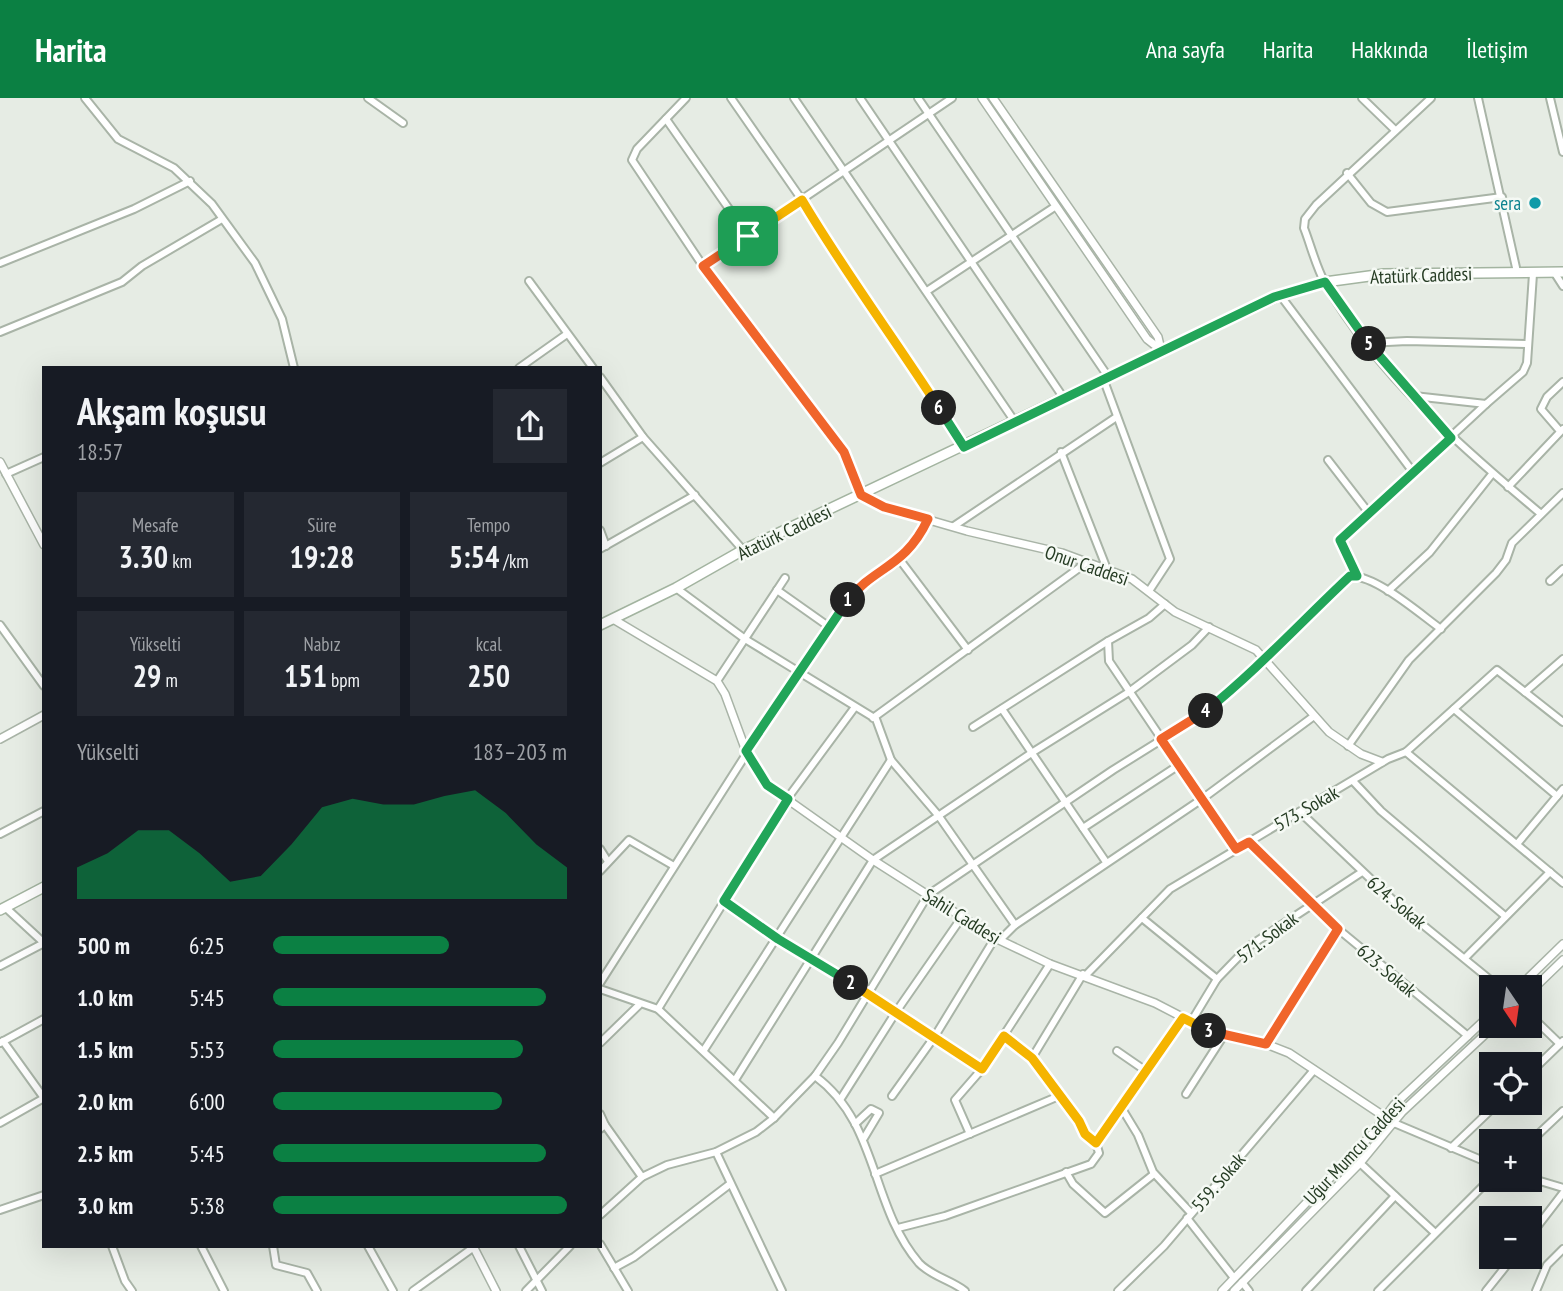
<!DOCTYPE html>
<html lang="tr">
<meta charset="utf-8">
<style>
body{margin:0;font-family:"PT Sans Narrow",sans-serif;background:#242831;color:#f1f3f6;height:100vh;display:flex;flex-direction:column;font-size:26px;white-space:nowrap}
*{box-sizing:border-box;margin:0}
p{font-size:23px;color:#9ea1a6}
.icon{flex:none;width:38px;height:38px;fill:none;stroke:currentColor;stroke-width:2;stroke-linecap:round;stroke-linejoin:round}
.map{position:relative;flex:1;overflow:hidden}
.details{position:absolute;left:42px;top:268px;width:560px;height:882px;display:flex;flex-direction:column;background:#171b24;border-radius:0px;box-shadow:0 7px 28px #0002}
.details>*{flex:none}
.needle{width:46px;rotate:167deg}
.buttons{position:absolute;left:1479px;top:877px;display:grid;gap:14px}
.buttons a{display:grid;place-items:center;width:63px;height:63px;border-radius:0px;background:#171b24;box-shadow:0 7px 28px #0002;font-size:35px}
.pin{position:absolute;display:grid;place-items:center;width:60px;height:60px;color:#fff;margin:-30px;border-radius:14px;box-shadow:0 4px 10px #0006}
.km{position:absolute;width:35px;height:35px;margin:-18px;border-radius:50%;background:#222;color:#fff;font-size:19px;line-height:35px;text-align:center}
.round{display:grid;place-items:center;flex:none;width:74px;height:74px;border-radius:0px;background:#242831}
.overview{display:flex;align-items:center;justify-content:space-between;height:119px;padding:0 35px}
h1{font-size:38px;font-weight:700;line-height:52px}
.metrics{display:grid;grid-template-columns:repeat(3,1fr);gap:10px;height:119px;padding:7px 35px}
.metrics div{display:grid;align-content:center;border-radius:0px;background:#242831;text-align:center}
.metrics b{font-size:30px;font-weight:700}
.metrics small{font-size:19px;font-weight:400}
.metrics p{font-size:19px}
.chart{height:196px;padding:14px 35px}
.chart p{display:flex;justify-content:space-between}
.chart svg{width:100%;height:126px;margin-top:7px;fill:#0b8043;opacity:.7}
ul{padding:0 35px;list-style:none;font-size:23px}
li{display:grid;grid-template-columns:112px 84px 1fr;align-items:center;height:52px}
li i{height:18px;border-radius:9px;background:#0b8043}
header{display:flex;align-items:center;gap:42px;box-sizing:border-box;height:98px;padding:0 35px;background:#0b8043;color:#fff}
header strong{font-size:33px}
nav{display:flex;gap:38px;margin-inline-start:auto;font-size:24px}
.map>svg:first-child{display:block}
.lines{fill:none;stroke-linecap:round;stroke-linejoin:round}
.minor-casing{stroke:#a9b4a7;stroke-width:10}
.tertiary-casing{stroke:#a9b4a7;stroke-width:10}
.secondary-casing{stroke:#a3b4a0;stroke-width:12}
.minor{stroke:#fff;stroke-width:6}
.tertiary{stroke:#fff;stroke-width:7}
.secondary{stroke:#fff;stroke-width:9}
.split-1-casing{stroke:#fff;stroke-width:14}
.split-2-casing{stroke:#fff;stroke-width:14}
.split-3-casing{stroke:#fff;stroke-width:14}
.split-4-casing{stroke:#fff;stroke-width:14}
.split-5-casing{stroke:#fff;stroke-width:14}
.split-6-casing{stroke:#fff;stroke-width:14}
.split-7-casing{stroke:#fff;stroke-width:14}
.split-1{stroke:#f0652b;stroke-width:9}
.split-2{stroke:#22a559;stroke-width:9}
.split-3{stroke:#f5b400;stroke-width:9}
.split-4{stroke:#f0652b;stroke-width:9}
.split-5{stroke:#22a559;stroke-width:9}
.split-6{stroke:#22a559;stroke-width:9}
.split-7{stroke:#f5b400;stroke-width:9}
.culture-dot{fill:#0f9aa8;stroke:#f5f9f4;stroke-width:2.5}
.labels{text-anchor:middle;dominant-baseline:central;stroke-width:5;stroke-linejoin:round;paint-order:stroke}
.culture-label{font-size:19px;fill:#0d838f;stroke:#f5f9f4;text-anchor:end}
.street-label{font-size:19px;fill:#263c24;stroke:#f5f9f4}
</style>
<header>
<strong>Harita</strong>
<nav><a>Ana sayfa</a><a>Harita</a><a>Hakkında</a><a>İletişim</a></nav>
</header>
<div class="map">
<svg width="1563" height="1193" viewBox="0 0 1563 1193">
<rect width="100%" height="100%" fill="#e6ece4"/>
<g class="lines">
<g class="minor-casing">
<g id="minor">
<path d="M85,0L118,41L174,70L212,106L255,165L282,221L294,270"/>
<path d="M368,0L403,25"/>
<path d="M686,0L637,51L632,62L703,168L844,354L861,397"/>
<path d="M731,0L802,102L834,156L885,226L964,349"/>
<path d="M794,0L1015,324"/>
<path d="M860,0L1063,299"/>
<path d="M918,0L1107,277"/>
<path d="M1362,0L1395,32"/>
<path d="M1431,0L1316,107L1305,121L1304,130C1311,148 1316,169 1325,185C1378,277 1461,349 1541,416"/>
<path d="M1478,0L1517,174"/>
<path d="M1550,0L1563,54"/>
<path d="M666,21L748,138"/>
<path d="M1347,75L1371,105L1387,114L1502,99"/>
<path d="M0,165L134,111L190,83"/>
<path d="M703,168L952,0"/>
<path d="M1554,174L1563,188"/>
<path d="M529,183L593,270"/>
<path d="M927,193L1056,108"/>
<path d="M1280,197L1413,374"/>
<path d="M0,234L122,184L142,168L222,121"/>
<path d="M1368,245L1407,243L1528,246"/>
<path d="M519,270L567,236"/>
<path d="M600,279L643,339L743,452"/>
<path d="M1103,280L1170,461L1149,493"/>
<path d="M1414,298L1486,306L1523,274L1527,265L1533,176"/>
<path d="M1560,333L1541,311L1547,299L1563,284"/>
<path d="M1061,354L1107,471"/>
<path d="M1328,362L1369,415"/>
<path d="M600,365L643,339"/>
<path d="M6,376L44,359"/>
<path d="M1508,389L1563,331"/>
<path d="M954,428L1115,320"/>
<path d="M600,432L606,448"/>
<path d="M600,451L695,397"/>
<path d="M900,462L968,552"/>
<path d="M1357,478L1340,442L1486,306"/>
<path d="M1550,483L1563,471"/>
<path d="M676,490L745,541L876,621L891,662L938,717L1015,827"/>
<path d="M777,492L828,528"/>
<path d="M1388,493L1430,454L1492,376"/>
<path d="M1165,506L1149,520L1108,543L1109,563L1236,751"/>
<path d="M0,527L44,588"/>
<path d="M717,583L785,480"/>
<path d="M1525,594L1563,561"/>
<path d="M1002,611L1106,764"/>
<path d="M1454,611L1557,698"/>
<path d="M873,620L1086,465"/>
<path d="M973,629L1108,543"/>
<path d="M1348,648L1409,562L1496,475L1506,462L1512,445L1563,395"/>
<path d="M1406,654L1563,785"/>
<path d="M1353,683L1381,713L1505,818"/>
<path d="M1300,714L1396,805L1499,889"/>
<path d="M1083,730L1179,667"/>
<path d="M0,736L44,713"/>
<path d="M1249,744L1338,831L1468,938"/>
<path d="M1517,746L1563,691"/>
<path d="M600,751L607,762"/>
<path d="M600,773L629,742L674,768"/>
<path d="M724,803C808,862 897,912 982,971"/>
<path d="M5,809L44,845"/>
<path d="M1142,820L1217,881"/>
<path d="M1000,842L1015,827L1202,701L1314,618"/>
<path d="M1465,860L1550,774"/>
<path d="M0,868L44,845"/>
<path d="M1086,877L1170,791L1388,661L1406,654L1497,572L1563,624"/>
<path d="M600,885L828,528L854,494L900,462L928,421"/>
<path d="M600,891L658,911L774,1020"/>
<path d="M658,911L787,701L855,609"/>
<path d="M1530,917L1560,946"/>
<path d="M1191,924L1217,881L1248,849L1362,774"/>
<path d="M3,943L44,1000"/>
<path d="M0,945L44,921"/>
<path d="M600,945L639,907"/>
<path d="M1266,946L1338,831"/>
<path d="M704,952L891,662"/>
<path d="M1117,953L1146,973"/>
<path d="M1032,960L1083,876"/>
<path d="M1530,975L1563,943"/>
<path d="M815,978C879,1025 870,1108 919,1165C931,1178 951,1182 965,1193"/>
<path d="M735,982L873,762L1033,654L1129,594L1192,547L1209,529"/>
<path d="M1186,996L1224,937"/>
<path d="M892,998L935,938L995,840"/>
<path d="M840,1002L896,914L962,819"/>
<path d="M1121,1009L1138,1037L1153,1074L1191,1115"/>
<path d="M600,1016L605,1027L600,1031"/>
<path d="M0,1025L44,1000"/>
<path d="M1394,1025L1491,1066"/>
<path d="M855,1026L871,1011L879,1015L864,1040"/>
<path d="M605,1027L642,1079"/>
<path d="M970,1036L955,1002L982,971L1050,866"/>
<path d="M1530,1044L1563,1013"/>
<path d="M1096,1045L1183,920"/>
<path d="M1451,1050L1499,1004"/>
<path d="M716,1054L782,1193"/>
<path d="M1360,1065L1434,1134"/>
<path d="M1066,1074L1073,1086L1105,1115L1154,1076"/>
<path d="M875,1076L1059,998"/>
<path d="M1530,1080L1563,1090"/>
<path d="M0,1112L44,1097"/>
<path d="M600,1117L642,1079L667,1067L716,1054L756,1034L774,1020L815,978L838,945L928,797L1113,672L1198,619L1266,562L1301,523L1350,478C1376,477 1420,516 1441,531"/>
<path d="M1187,1120L1234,1180"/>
<path d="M898,1130L945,1118L1091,1066L1099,1055L1096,1045L1085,1036L1079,1023L1032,960L1004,938"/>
<path d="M1530,1138L1563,1095"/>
<path d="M600,1146L628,1193"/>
<path d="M112,1148L125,1183L132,1193"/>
<path d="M201,1148L224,1193"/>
<path d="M273,1148L276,1167L307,1175L317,1193"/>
<path d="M368,1148L393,1193"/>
<path d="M519,1148L542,1193"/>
<path d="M614,1170L634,1159L730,1086"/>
<path d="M1242,1184L1249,1193"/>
<path d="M413,1193L474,1149"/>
<path d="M526,1193L570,1148"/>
<path d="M1118,1193L1164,1148L1314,972"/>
<path d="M1306,1193L1395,1098"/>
<path d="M1378,1193L1491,1080"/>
<path d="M1486,1193L1514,1158"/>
<path d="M1536,1193L1547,1167L1563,1151"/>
</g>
</g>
<g class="tertiary-casing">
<g id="tertiary">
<path d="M982,0L1147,241L1161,252"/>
<path d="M993,0L1158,239L1161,252"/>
<path d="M0,364L44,447"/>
<path d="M861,397L884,409L967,433L1062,455L1132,481L1175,514L1256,552L1329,634L1361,656L1382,664"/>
<path d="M613,521L717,583L725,596L746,653L767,687L873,762L995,840L1050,866L1155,905L1211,934L1266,946L1289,955L1394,1025"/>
<path d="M0,641L44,617"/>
<path d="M1519,889L1563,846"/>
<path d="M1530,894L1563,862"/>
<path d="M473,1148L496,1193"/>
<path d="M1222,1193L1374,1034L1394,1007L1491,916"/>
<path d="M1234,1193L1360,1065L1402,1014L1494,928"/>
</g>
</g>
<g class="secondary-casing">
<g id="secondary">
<path d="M600,527L676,490L743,452L1280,197L1325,184L1384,176L1563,174"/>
<path d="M0,812L44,789"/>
</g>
</g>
<use href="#minor" class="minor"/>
<use href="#tertiary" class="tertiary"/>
<use href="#secondary" class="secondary"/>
</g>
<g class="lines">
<g class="split-1-casing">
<path id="split-1" d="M748,138L703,168L844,354L861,397L884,409L928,421C905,470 875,468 848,502"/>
</g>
<g class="split-2-casing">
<path id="split-2" d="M848,502L746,653L767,687L788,701L724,803L778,841L851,885"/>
</g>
<g class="split-3-casing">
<path id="split-3" d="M851,885L982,971L1004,938L1032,960L1079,1023L1085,1036L1096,1045L1183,920L1209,933"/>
</g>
<g class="split-4-casing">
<path id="split-4" d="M1206,613L1161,641L1236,751L1249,744L1338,831L1266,946L1209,933"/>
</g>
<g class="split-5-casing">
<path id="split-5" d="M1206,613C1257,572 1302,523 1350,478H1357L1340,442L1451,340L1369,246"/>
</g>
<g class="split-6-casing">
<path id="split-6" d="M939,310L964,349L1274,199L1325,184L1369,246"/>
</g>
<g class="split-7-casing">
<path id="split-7" d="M748,138L802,102C844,173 894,240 939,310"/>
</g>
<use href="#split-1" class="split-1"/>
<use href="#split-2" class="split-2"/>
<use href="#split-3" class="split-3"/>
<use href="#split-4" class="split-4"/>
<use href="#split-5" class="split-5"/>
<use href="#split-6" class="split-6"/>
<use href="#split-7" class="split-7"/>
</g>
<circle class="culture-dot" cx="1535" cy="105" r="7"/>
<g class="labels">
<g class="culture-label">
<text x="1521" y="105">sera</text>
</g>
<g class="street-label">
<text transform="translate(1421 177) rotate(-2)">Atatürk Caddesi</text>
<text transform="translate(784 434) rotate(-26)">Atatürk Caddesi</text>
<text transform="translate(1087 467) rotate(19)">Onur Caddesi</text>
<text transform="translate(1306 710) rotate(-30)">573. Sokak</text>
<text transform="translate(1397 804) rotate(40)">624. Sokak</text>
<text transform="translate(962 818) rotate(32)">Sahil Caddesi</text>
<text transform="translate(1267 839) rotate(-37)">571. Sokak</text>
<text transform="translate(1387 872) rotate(40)">623. Sokak</text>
<text transform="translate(1354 1053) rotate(-47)">Uğur Mumcu Caddesi</text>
<text transform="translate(1218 1084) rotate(-49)">559. Sokak</text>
</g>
</g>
</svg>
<div class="buttons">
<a><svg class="needle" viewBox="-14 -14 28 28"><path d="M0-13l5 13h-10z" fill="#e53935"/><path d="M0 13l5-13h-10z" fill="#9ea1a6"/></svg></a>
<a><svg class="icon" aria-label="locate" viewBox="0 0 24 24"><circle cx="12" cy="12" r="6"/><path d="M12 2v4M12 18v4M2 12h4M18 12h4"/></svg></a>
<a>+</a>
<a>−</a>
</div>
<div class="pin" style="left:748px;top:138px;background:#1e9e55"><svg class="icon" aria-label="arrive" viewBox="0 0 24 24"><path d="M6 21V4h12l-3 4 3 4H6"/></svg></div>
<b class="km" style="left:848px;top:502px">1</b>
<b class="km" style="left:851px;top:885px">2</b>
<b class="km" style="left:1209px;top:933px">3</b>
<b class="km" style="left:1206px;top:613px">4</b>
<b class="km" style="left:1369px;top:246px">5</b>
<b class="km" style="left:939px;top:310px">6</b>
<section class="details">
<div class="overview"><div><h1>Akşam koşusu</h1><p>18:57</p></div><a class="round"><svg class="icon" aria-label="share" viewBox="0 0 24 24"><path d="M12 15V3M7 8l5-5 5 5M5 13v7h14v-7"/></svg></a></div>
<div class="metrics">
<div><p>Mesafe</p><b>3.30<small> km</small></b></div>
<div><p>Süre</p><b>19:28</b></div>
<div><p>Tempo</p><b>5:54<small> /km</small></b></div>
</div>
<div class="metrics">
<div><p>Yükselti</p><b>29<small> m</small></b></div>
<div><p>Nabız</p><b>151<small> bpm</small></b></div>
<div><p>kcal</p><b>250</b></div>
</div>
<div class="chart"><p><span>Yükselti</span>183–203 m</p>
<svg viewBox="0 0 160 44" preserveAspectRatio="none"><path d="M0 44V33L10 28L20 20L30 20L40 28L50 38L60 36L70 25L80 12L90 9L100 11L110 11L120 8L130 6L140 14L150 25L160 33V44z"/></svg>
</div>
<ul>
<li><b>500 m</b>6:25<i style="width:60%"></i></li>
<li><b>1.0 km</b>5:45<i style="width:93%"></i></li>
<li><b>1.5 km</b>5:53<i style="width:85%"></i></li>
<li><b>2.0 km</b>6:00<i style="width:78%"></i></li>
<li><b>2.5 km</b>5:45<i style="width:93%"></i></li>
<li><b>3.0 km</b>5:38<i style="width:100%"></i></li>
</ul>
</section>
</div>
